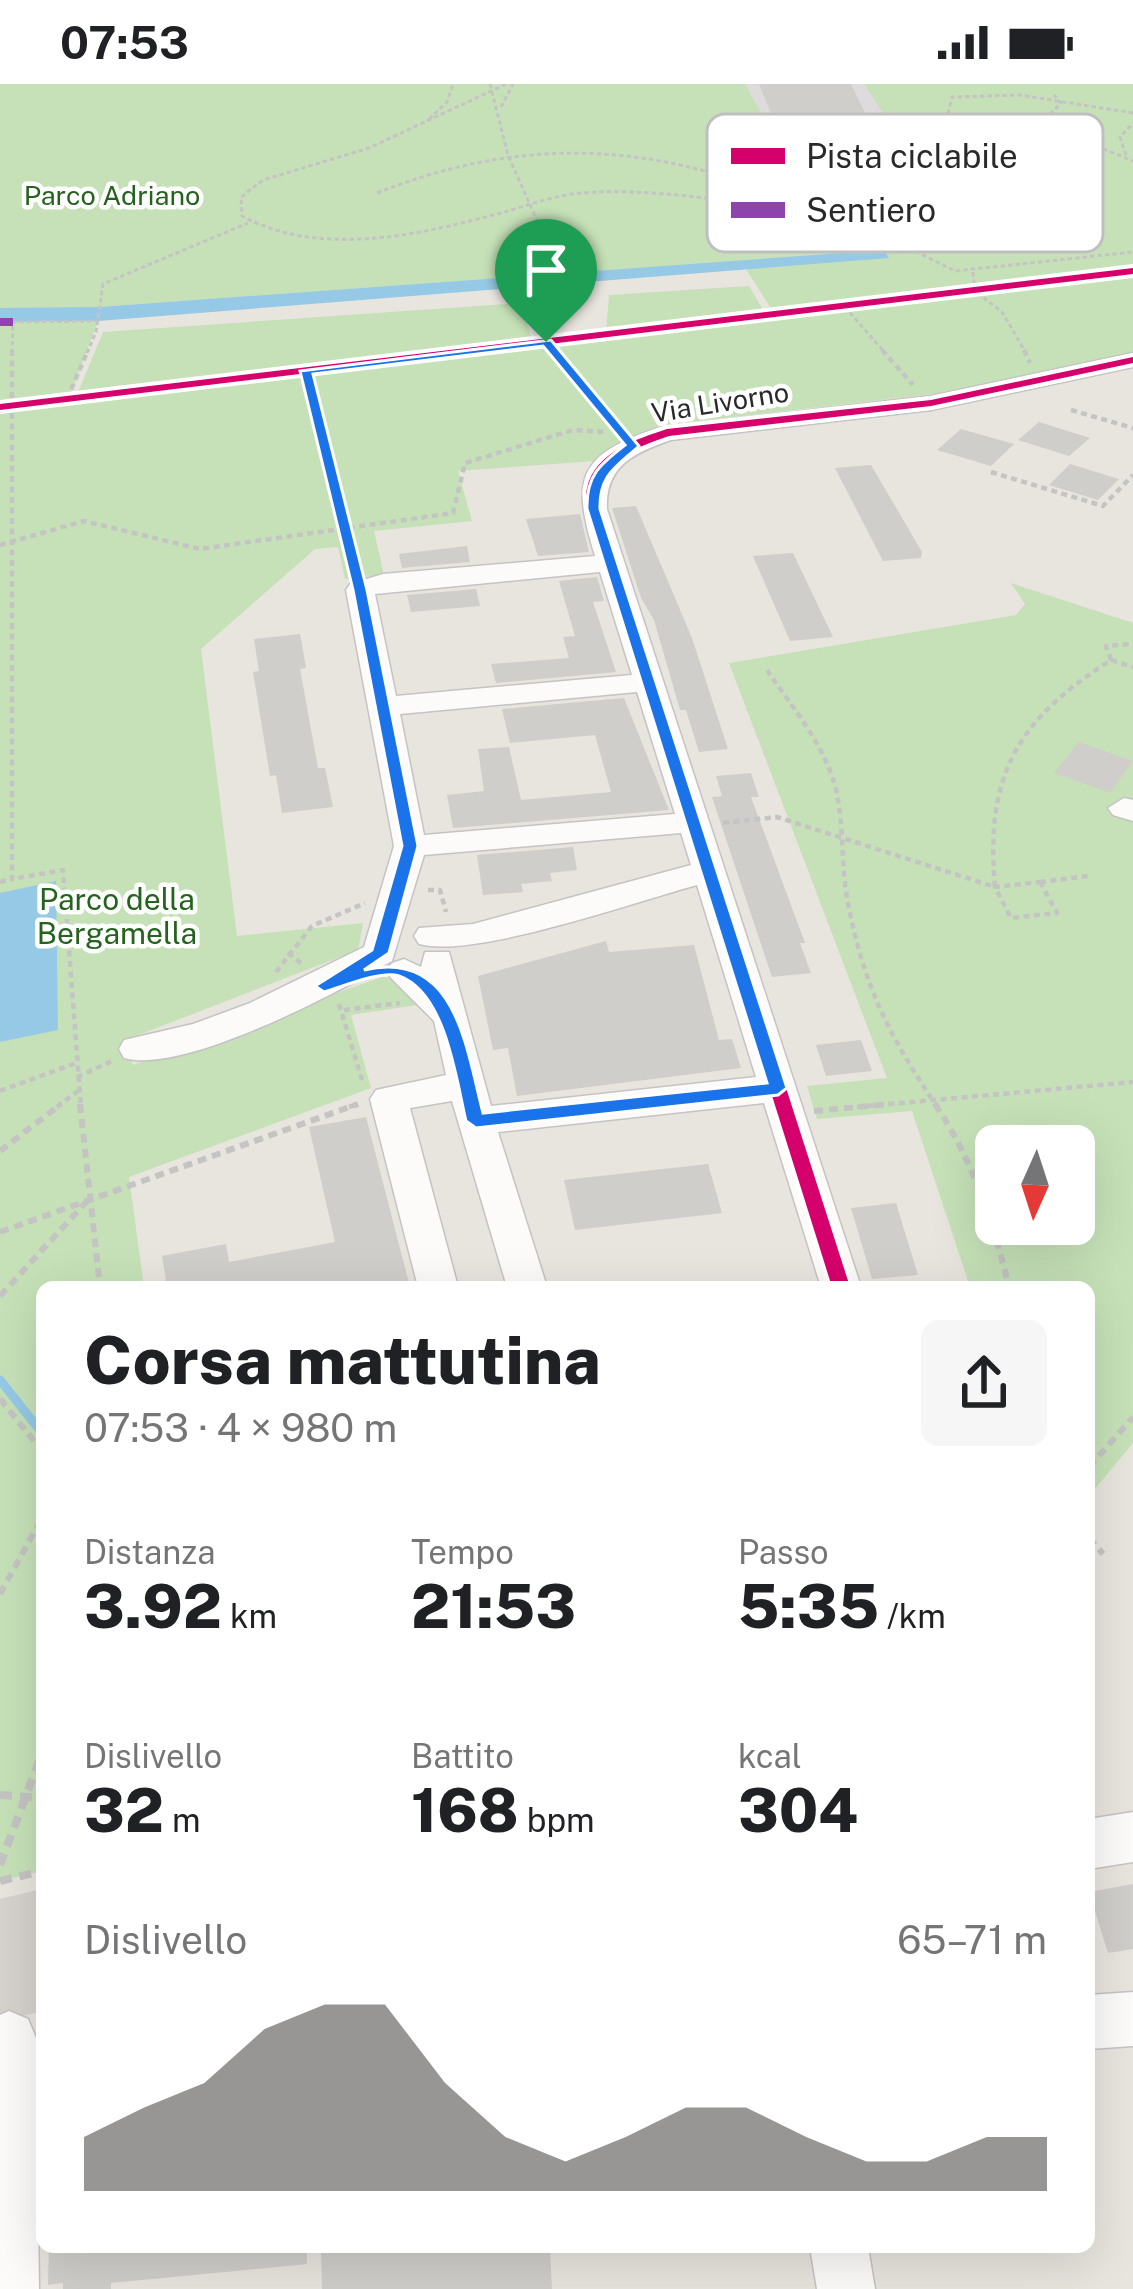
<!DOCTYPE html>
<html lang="it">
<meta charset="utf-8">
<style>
body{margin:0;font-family:"Public Sans",sans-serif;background:#f6f6f6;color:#202124;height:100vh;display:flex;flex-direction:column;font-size:45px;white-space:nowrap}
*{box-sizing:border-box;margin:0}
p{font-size:39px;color:#757577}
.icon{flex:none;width:66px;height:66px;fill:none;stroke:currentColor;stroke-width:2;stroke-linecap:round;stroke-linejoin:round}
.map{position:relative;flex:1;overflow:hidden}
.drawer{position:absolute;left:36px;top:1197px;width:1059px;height:972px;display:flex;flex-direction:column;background:#fff;border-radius:18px;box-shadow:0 12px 48px #0002}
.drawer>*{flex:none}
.needle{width:78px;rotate:183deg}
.buttons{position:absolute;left:975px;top:1041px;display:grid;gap:24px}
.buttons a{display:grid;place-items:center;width:120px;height:120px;border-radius:18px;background:#fff;box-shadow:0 12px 48px #0002;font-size:60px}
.pin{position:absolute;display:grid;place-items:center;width:102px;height:102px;color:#fff;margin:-123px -51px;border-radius:50% 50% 50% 0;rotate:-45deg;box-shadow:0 0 12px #0007}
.pin .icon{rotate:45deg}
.round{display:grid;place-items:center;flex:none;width:126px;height:126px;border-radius:18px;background:#f6f6f6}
.summary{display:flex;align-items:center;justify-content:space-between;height:204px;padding:0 48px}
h1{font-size:66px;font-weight:800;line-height:90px}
.metrics{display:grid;grid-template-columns:repeat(3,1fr);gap:18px;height:204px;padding:12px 48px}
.metrics div{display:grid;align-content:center}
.metrics b{font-size:60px;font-weight:800}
.metrics small{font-size:33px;font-weight:400}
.metrics p{font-size:33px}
.chart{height:336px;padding:24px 48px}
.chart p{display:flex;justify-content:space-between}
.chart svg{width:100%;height:216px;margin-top:12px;fill:#6c6a68;opacity:.7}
.status{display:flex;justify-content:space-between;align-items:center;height:84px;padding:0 60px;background:#fff;direction:ltr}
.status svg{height:33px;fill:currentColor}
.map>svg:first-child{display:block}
.industrial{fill:#dedbdd}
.green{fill:#c6e1b8;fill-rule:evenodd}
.plaza{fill:#d6d2cd}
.water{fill:#95c9e6}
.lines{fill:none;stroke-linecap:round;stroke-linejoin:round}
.stream{stroke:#95c9e6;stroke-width:9}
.building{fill:#d0ceca}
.minor-casing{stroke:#c5c3c3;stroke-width:3}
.path-far3{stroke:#c4c4c3;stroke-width:3;stroke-dasharray:4.5 3;stroke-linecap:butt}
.path-far2{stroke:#c4c4c3;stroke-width:4.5;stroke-dasharray:6 4.5;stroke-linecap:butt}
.path-far1{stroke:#c4c4c3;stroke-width:6;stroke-dasharray:9 6;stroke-linecap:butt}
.path{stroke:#c4c4c3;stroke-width:8;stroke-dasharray:12 8;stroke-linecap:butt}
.minor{fill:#fcfbfa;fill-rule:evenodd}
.quiet{stroke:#8e44ad;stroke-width:8;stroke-dasharray:16 8;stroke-linecap:butt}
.cycleway-casing{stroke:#fff;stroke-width:8}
.cycleway{fill:#d6006c;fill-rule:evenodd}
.route{fill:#1a73e8;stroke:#fff;stroke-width:3;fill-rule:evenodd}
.labels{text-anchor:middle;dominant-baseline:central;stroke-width:9;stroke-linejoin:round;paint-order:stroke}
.far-park-label{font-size:27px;fill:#24621d;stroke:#fff}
.far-street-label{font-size:27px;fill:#292929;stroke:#fff}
.park-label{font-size:30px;fill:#24621d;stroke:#fff}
.key{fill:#fff;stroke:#bfbfbf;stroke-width:3}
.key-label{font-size:33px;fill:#292929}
</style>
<div class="status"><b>07:53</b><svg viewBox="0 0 49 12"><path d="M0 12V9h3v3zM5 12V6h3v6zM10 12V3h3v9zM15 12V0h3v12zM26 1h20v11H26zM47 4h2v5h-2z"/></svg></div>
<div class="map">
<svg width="1133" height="2205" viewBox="0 0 1133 2205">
<rect width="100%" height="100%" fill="#e8e4de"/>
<path class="industrial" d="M745,0H864L901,54L777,59Z"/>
<g class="green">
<path d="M0,0H745L778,59L900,55L864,0H1133V271L940,309L658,342L614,360L595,377L458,387L472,437L374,447L384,491L345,495L338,463L315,465L201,565L237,852L363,839L358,866L123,957L133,981L382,893H393L424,920L351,931L371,1004L129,1093L144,1203H42V1787L0,1797V238L98,237L67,320L777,234L741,177L0,230Z"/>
<path d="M749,202L766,231L606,249L609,211Z"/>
<path d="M521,219L533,258L77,311L103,248Z"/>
<path d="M1011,499L1133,539V1359L1089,1412V1203H970L912,1027L817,1035L807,1002L887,994L729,579L1016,531L1025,520ZM996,1062H1074V1140H996Z"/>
</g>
<path class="plaza" d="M42,1805V1927L0,1938V1815Z"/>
<g class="water">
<path d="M884,166L889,174L98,237L0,238V224L99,223Z"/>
<path d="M56,797L58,946L0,958V809Z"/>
</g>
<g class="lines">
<path class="stream" d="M0,1296L42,1349"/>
</g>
<g class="building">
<path d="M759,0H851L871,41L777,44Z"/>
<path d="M1039,338L1090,354L1069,372L1018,356Z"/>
<path d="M961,345L1014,360L991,382L937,366Z"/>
<path d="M1070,380L1119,395L1098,416L1049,401Z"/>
<path d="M871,381L922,468L921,474L883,477L835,384Z"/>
<path d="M636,422L692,554L728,665L699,668L686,626H680L654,536L641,514L612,424Z"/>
<path d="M580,430L589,468L538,472L526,435Z"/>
<path d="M467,462L470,478L402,484L399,470Z"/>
<path d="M793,469L833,553L790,557L753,472Z"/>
<path d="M597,493L604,517L593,518L616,588L496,599L491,580L569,574L563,553L575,552L559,497Z"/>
<path d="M476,505L480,522L411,528L407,511Z"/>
<path d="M300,550L306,584L300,585L318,684H325L333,723L282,729L276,691L270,692L253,588L259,587L254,555Z"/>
<path d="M624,614L669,726L453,744L447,711L484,707L478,665L509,663L521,716L611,708L595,651L510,659L502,625Z"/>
<path d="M1079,658L1133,677L1110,709L1054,689Z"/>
<path d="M751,689L759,713H751L805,859H800L811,889L772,893L712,713L722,712L716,692Z"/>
<path d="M573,763L577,786L550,789L552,797L521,800L523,808L483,811L477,771Z"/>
<path d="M606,857L609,868L694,861L719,956L732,955L741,984L517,1012L508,964L493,966L478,892Z"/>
<path d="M861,956L872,987L826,992L816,961Z"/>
<path d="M366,1033L410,1203H167L162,1172L226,1160L229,1178L335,1158L309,1043Z"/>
<path d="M708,1080L722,1129L575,1146L564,1096Z"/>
<path d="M896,1119L918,1191L872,1195L851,1124Z"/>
<path d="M1133,1800V1865L1108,1869L1089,1808Z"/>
<path d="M49,2163H307V2180L111,2199V2205H63V2199L48,2201Z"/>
<path d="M321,2163H550L552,2205H322Z"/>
</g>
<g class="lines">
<g class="minor-casing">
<g id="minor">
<path d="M1133,269V283L931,326L671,356C634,369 605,382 607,425L861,1203H821L764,1019L498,1048L547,1203H507L452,1017L410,1024L458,1203H418L370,1015L376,1006L446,991L434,937L392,895L386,887L392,879L404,875L421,883L425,868H449L491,1022L756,993L697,801C634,818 474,875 419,860L414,852L419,844L473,840L691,781L681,749L424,771L392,877C339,908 183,991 124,974L119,965L124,956L193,940L250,919L364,863L394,762L346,506L350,500L383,490L595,472C571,394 577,371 658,344L931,312ZM600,488L632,591L396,612L375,510ZM637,608L675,730L424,751L400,630Z"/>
<path d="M1124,714L1133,716V737L1113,731L1108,724Z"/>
<path d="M1133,1728V1778L1089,1785V1735Z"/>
<path d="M1133,1908V1962L1089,1965V1911Z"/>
<path d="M9,1927L28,1935L36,1954L39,2205H0V1931Z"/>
<path d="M810,2163H868L875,2205H817Z"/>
</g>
</g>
<g class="path-far3">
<path d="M490,0L508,71L566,202L527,205L546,258L555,269"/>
<path d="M506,0L369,64L263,96L241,113L242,132C320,174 419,151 501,129C526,122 555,111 581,109C632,105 685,111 736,118"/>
<path d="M501,23L513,0"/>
<path d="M1133,29L1020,11L952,13L944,47L929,59L772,66L751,74L728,100L742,131L787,155L889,154L955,187L1133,168"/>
<path d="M429,35L447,18L453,0"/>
<path d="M1022,56L1086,58L1133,77"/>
<path d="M1126,71L1120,53L1133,39"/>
<path d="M966,78L940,98L937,117C903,133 864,134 836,107C866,76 926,82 966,78Z"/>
<path d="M966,78L1035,45L1061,19L1054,11"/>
<path d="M377,109C495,62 608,56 729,94"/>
<path d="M973,188L975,207L1002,228L1026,269"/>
<path d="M845,223L885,269"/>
<path d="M12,269L13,238L98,237"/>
<path d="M87,269L96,248L103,200L248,139"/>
</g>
<g class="path-far2">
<path d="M12,266V795L63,786L81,1023"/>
<path d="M552,266L619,346"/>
<path d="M882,266L913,301"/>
<path d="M1024,266L1030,279"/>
<path d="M306,287L356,487"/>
<path d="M67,315L88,266"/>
<path d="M1071,326L1133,344"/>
<path d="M991,388L1103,422L1133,391"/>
<path d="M0,461L84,437L200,465L453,429L465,379L573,346L606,348"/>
<path d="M1111,576L1106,562L1133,560"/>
<path d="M767,586C792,623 824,660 836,705C844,740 841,779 847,814C864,904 888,949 937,1023"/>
<path d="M723,739L777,733L995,803C985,691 1017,636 1111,576L1133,583"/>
<path d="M0,798L12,795"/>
<path d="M1040,798L1057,829L1011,834L995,803Z"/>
<path d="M1040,798L1088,792"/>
<path d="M428,806H440L446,828"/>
<path d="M288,869L302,880"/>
<path d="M276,888L312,842L365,819"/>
<path d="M339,920L363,999"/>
<path d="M344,926L400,919"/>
<path d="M77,993L112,977"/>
<path d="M0,1007L76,979"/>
<path d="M57,1023L78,1007"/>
<path d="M349,1023L358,1020"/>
<path d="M857,1023L1133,998"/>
</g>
<g class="path-far1">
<path d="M80,1020L100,1203"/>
<path d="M935,1020C973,1077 993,1137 1009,1203"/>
<path d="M814,1027L890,1020"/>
<path d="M0,1067L61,1020"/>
<path d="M0,1148L358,1020"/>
<path d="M0,1212L88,1116"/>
<path d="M0,1315L42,1367"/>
<path d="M1089,1383L1133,1333"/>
<path d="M1089,1454L1103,1470"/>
<path d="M0,1510L42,1434"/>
</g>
<g class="path">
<path d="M0,1711L42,1714"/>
<path d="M0,1781L42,1669"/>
<path d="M0,1797L42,1787"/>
</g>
<use href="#minor" class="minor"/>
<path class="quiet" d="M0,238H13"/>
<g class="cycleway-casing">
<g id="cycleway">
<path d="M1133,184V190L0,326V320Z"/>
<path d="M1133,273V279L931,322L669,352C629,366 598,377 600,425L850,1203H832L588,425C588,418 585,411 587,404C595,368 637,355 667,345L931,316Z"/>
</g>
</g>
<use href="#cycleway" class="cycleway"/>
</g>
<path class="route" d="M551,256L639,362C615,384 599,391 600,425L787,1004L778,1011L476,1044L466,1037C456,995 446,909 399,892C381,886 342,903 324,908L315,902L372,866L402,762L353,506L300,287ZM543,262L625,361C599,381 586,392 587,425L767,999L483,1029C466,963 456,864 364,886L389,869L418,762L367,506L313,290Z"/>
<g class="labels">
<g class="far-park-label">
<text x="112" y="111">Parco Adriano</text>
</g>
<g class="far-street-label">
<text transform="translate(720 318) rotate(-9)">Via Livorno</text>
</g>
<g class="park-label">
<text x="117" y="815">Parco della<tspan x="117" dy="34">Bergamella</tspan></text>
</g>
</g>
<rect x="707" y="30" width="396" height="138" rx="18" class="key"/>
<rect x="731" y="64" width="54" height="16" fill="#d6006c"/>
<rect x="731" y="118" width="54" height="16" fill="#8e44ad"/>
<g class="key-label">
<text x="806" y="84">Pista ciclabile</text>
<text x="806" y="138">Sentiero</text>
</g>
</svg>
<div class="buttons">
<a><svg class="needle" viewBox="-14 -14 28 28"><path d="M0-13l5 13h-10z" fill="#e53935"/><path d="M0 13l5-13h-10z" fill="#757577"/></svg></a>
</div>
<div class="pin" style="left:546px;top:258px;background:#1e9e55"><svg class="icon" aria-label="arrive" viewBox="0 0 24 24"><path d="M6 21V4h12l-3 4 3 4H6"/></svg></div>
<section class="drawer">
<div class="summary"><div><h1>Corsa mattutina</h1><p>07:53 · 4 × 980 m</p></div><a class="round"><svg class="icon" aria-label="share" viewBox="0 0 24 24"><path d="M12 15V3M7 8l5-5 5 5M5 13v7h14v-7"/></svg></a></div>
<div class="metrics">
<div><p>Distanza</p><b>3.92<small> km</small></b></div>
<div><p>Tempo</p><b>21:53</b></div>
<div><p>Passo</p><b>5:35<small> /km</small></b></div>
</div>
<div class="metrics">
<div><p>Dislivello</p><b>32<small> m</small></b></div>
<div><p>Battito</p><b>168<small> bpm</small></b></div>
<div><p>kcal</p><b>304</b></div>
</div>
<div class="chart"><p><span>Dislivello</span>65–71 m</p>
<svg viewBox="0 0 160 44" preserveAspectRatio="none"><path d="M0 44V33L10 27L20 22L30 11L40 6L50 6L60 22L70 33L80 38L90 33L100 27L110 27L120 33L130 38L140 38L150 33L160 33V44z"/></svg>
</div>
</section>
</div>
